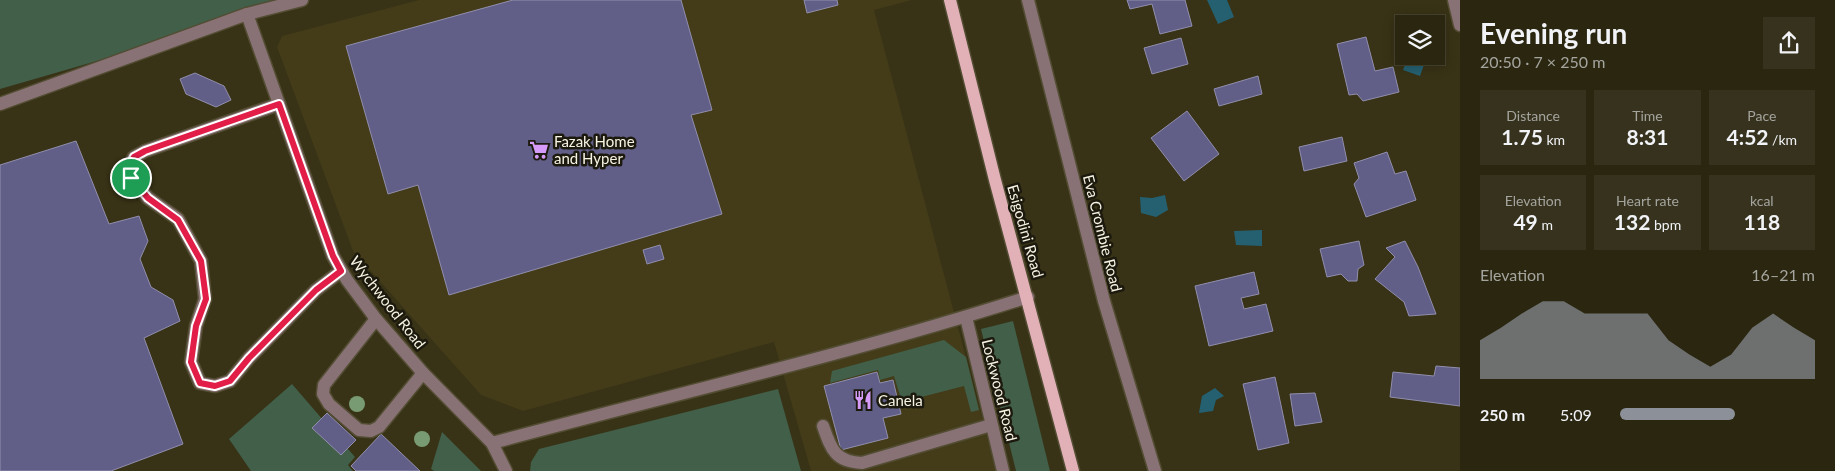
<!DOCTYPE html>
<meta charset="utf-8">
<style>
body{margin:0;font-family:Lato,sans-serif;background:#36321e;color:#f1f3f6;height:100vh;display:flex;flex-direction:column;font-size:19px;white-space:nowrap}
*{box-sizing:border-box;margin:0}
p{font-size:16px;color:#a5a59f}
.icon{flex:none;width:28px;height:28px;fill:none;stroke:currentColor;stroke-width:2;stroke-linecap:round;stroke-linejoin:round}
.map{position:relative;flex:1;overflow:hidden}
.drawer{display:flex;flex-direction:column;background:#2a2610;width:375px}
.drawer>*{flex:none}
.tools{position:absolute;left:1395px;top:15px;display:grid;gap:10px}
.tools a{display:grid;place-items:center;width:50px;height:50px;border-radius:0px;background:#2a2610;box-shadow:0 2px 12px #0003,0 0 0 1px #464330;font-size:25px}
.pin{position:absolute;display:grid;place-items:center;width:42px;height:42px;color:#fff;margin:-21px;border:2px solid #fff;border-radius:50%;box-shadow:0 1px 5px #0007}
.round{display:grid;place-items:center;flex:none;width:52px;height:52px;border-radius:0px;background:#36321e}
.summary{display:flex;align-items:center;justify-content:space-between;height:85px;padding:0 20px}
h1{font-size:28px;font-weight:700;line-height:38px}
.metrics{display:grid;grid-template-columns:repeat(3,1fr);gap:8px;height:85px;padding:5px 20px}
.metrics div{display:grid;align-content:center;border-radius:0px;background:#36321e;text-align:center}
.metrics b{font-size:21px;font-weight:700}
.metrics small{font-size:14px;font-weight:400}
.metrics p{font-size:14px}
.chart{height:140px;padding:10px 20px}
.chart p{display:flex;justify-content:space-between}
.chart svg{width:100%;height:90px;margin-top:5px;fill:#8c9099;opacity:.7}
ul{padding:0 20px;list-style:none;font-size:16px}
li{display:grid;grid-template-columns:80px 60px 1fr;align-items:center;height:38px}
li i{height:12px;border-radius:6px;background:#8c9099}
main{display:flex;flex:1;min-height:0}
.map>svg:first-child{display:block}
.built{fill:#443c19}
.green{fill:#415f49}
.water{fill:#256070}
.building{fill:#615e87;stroke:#918fad}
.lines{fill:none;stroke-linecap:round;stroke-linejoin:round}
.minor-casing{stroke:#534d33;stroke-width:15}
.major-casing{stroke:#534d33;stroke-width:15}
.minor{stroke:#897275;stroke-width:12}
.major{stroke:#e1b1b7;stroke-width:12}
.tree{fill:#799b74}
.route-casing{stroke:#fff;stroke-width:10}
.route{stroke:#e11d48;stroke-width:6}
.labels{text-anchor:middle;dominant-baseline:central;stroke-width:5;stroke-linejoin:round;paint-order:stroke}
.poi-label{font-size:15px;fill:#f7f4e3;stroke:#1c190e;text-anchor:start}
.street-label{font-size:15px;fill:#f7f4e3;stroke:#1c190e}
</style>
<main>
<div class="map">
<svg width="1460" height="471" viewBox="0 0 1460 471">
<rect width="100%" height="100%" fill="#383216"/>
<path class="built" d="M419,0H912L874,10L996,471H811L774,342L523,411L481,395L353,251L277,47L282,36Z"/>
<g class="green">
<path d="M0,0H308L0,89Z"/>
<path d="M1013,321L1050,471H1016L981,329Z"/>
<path d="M944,340L966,357L979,410L971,412L964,386L902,402L894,376L880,380L878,370L830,383L832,371Z"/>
<path d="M292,384L355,457L348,465L353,471H251L229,439Z"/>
<path d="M778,389L801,471H530L531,462L539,449Z"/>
<path d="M442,432L481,471H434L431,469Z"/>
</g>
<g class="water">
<path d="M1207,0H1227L1234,17L1218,24Z"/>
<path d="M1408,56H1427L1420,76L1403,70Z"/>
<path d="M1165,195L1168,210L1156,217L1141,213L1140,197L1152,198Z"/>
<path d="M1262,230V246L1236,245L1234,231Z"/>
<path d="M1215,388L1224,396L1216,400L1213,411L1199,413L1202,396Z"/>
</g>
<g class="building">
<path d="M513,0H681L712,110L691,115L722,214L449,295L418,185L388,194L346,46Z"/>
<path d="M804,0H837L838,5L807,13Z"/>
<path d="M1127,0H1185L1192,26L1160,34L1152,4L1130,9Z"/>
<path d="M1366,37L1375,71L1393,67L1399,92L1363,101L1357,94L1349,95L1337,44Z"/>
<path d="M1181,38L1188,64L1152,74L1144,48Z"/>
<path d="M195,73L224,86L231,100L216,107L186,94L180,79Z"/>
<path d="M1258,76L1262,94L1219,106L1214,89Z"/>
<path d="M1187,111L1219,154L1184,181L1151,138Z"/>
<path d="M1342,137L1347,161L1304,171L1299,147Z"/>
<path d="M76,141L109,224L139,216L148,241L140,259L151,287L173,300L180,321L144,338L183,444L111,471H0V165Z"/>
<path d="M1387,152L1395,174L1406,171L1416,200L1366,217L1354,184L1359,178L1354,163Z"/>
<path d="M1359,241L1364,265L1358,269L1357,281H1348L1341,274L1327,277L1320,249Z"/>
<path d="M1405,241L1418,267L1436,314L1409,316L1404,302L1375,279L1395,257L1386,248Z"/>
<path d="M660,245L664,259L647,264L643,250Z"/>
<path d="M1254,272L1259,294L1241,298L1244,309L1266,304L1273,331L1209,346L1195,286Z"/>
<path d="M1436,366L1460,368V406L1390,397L1393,372L1434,376Z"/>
<path d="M877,372L880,383L893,380L901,414L883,418L888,438L841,450L824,386Z"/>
<path d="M1275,377L1289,443L1258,450L1243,384Z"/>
<path d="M1315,393L1322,422L1295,426L1290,394Z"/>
<path d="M327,413L356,440L341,455L312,428Z"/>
<path d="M381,434L420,471H356L351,466Z"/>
</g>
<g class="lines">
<g class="minor-casing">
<g id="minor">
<path d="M1028,0L1104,301L1155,471"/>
<path d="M1454,0L1460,25"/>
<path d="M247,14L333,256L347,280L376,319L423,373L492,443L506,471"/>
<path d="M0,104L247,14L302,0"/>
<path d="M279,104L145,151L134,157L129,166L131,177L148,198L178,219L201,261L205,299L196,326L191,362L200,383L215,386L230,381L249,358L316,290L341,271"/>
<path d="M966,317L1003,471"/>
<path d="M376,319L324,385L323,394L329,404L359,430L371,431L379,427L423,373"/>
<path d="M823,426C831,449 835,462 862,463L991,425"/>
<path d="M492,443C670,395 851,354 1028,297"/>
</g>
</g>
<g class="major-casing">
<path id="major" d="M950,0L995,180L1073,471"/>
</g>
<use href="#minor" class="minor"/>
<use href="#major" class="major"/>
</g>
<g class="tree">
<circle cx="357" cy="404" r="8"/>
<circle cx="422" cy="439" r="8"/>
</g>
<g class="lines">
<g class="route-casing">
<path id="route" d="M279,104L333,256L341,271L316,290L249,358L230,381L215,386L200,383L191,362L196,326L206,299L201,261L178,220L148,198L131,178L129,166L134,157L145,151Z"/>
</g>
<use href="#route" class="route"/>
</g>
<defs>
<g id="supermarket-bare" transform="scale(1.5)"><path d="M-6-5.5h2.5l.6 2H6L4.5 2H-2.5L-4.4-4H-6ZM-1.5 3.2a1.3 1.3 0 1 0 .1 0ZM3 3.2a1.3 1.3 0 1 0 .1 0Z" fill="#d69bf9" stroke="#1c190e" stroke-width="2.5" paint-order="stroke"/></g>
<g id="restaurant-bare" transform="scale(1.5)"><path d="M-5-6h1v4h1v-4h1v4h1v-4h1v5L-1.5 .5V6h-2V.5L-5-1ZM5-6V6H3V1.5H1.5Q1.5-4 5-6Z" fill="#d69bf9" stroke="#1c190e" stroke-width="2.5" paint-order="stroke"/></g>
</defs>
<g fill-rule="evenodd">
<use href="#supermarket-bare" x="539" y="150"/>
<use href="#restaurant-bare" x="863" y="400"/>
</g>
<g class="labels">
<g class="poi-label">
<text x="554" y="141">Fazak Home<tspan x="554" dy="17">and Hyper</tspan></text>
<text x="878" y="400">Canela</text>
</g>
<g class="street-label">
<text transform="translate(1026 231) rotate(74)">Esigodini Road</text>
<text transform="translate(1103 233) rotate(76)">Eva Crombie Road</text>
<text transform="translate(388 302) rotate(52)">Wychwood Road</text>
<text transform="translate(1000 390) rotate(76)">Lockwood Road</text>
</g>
</g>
</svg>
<div class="tools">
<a><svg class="icon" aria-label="layers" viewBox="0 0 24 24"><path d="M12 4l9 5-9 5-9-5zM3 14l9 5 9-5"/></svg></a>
</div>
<div class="pin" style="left:131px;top:178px;background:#1e9e55"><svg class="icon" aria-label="arrive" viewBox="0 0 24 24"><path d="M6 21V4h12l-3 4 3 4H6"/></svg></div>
</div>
<section class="drawer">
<div class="summary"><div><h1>Evening run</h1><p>20:50 · 7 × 250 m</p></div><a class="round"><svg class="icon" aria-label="share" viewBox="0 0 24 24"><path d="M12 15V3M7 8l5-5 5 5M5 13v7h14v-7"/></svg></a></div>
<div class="metrics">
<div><p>Distance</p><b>1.75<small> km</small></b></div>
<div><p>Time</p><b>8:31</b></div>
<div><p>Pace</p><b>4:52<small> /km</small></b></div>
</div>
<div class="metrics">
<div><p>Elevation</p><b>49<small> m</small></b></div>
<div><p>Heart rate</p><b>132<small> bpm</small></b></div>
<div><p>kcal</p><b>118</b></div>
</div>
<div class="chart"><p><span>Elevation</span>16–21 m</p>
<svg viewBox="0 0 160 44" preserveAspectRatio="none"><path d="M0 44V25L10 19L20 12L30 6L40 6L50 12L60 12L70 12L80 12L90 25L100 32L110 38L120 32L130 19L140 12L150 19L160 25V44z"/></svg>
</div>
<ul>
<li><b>250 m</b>5:09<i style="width:59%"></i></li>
</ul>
</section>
</main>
